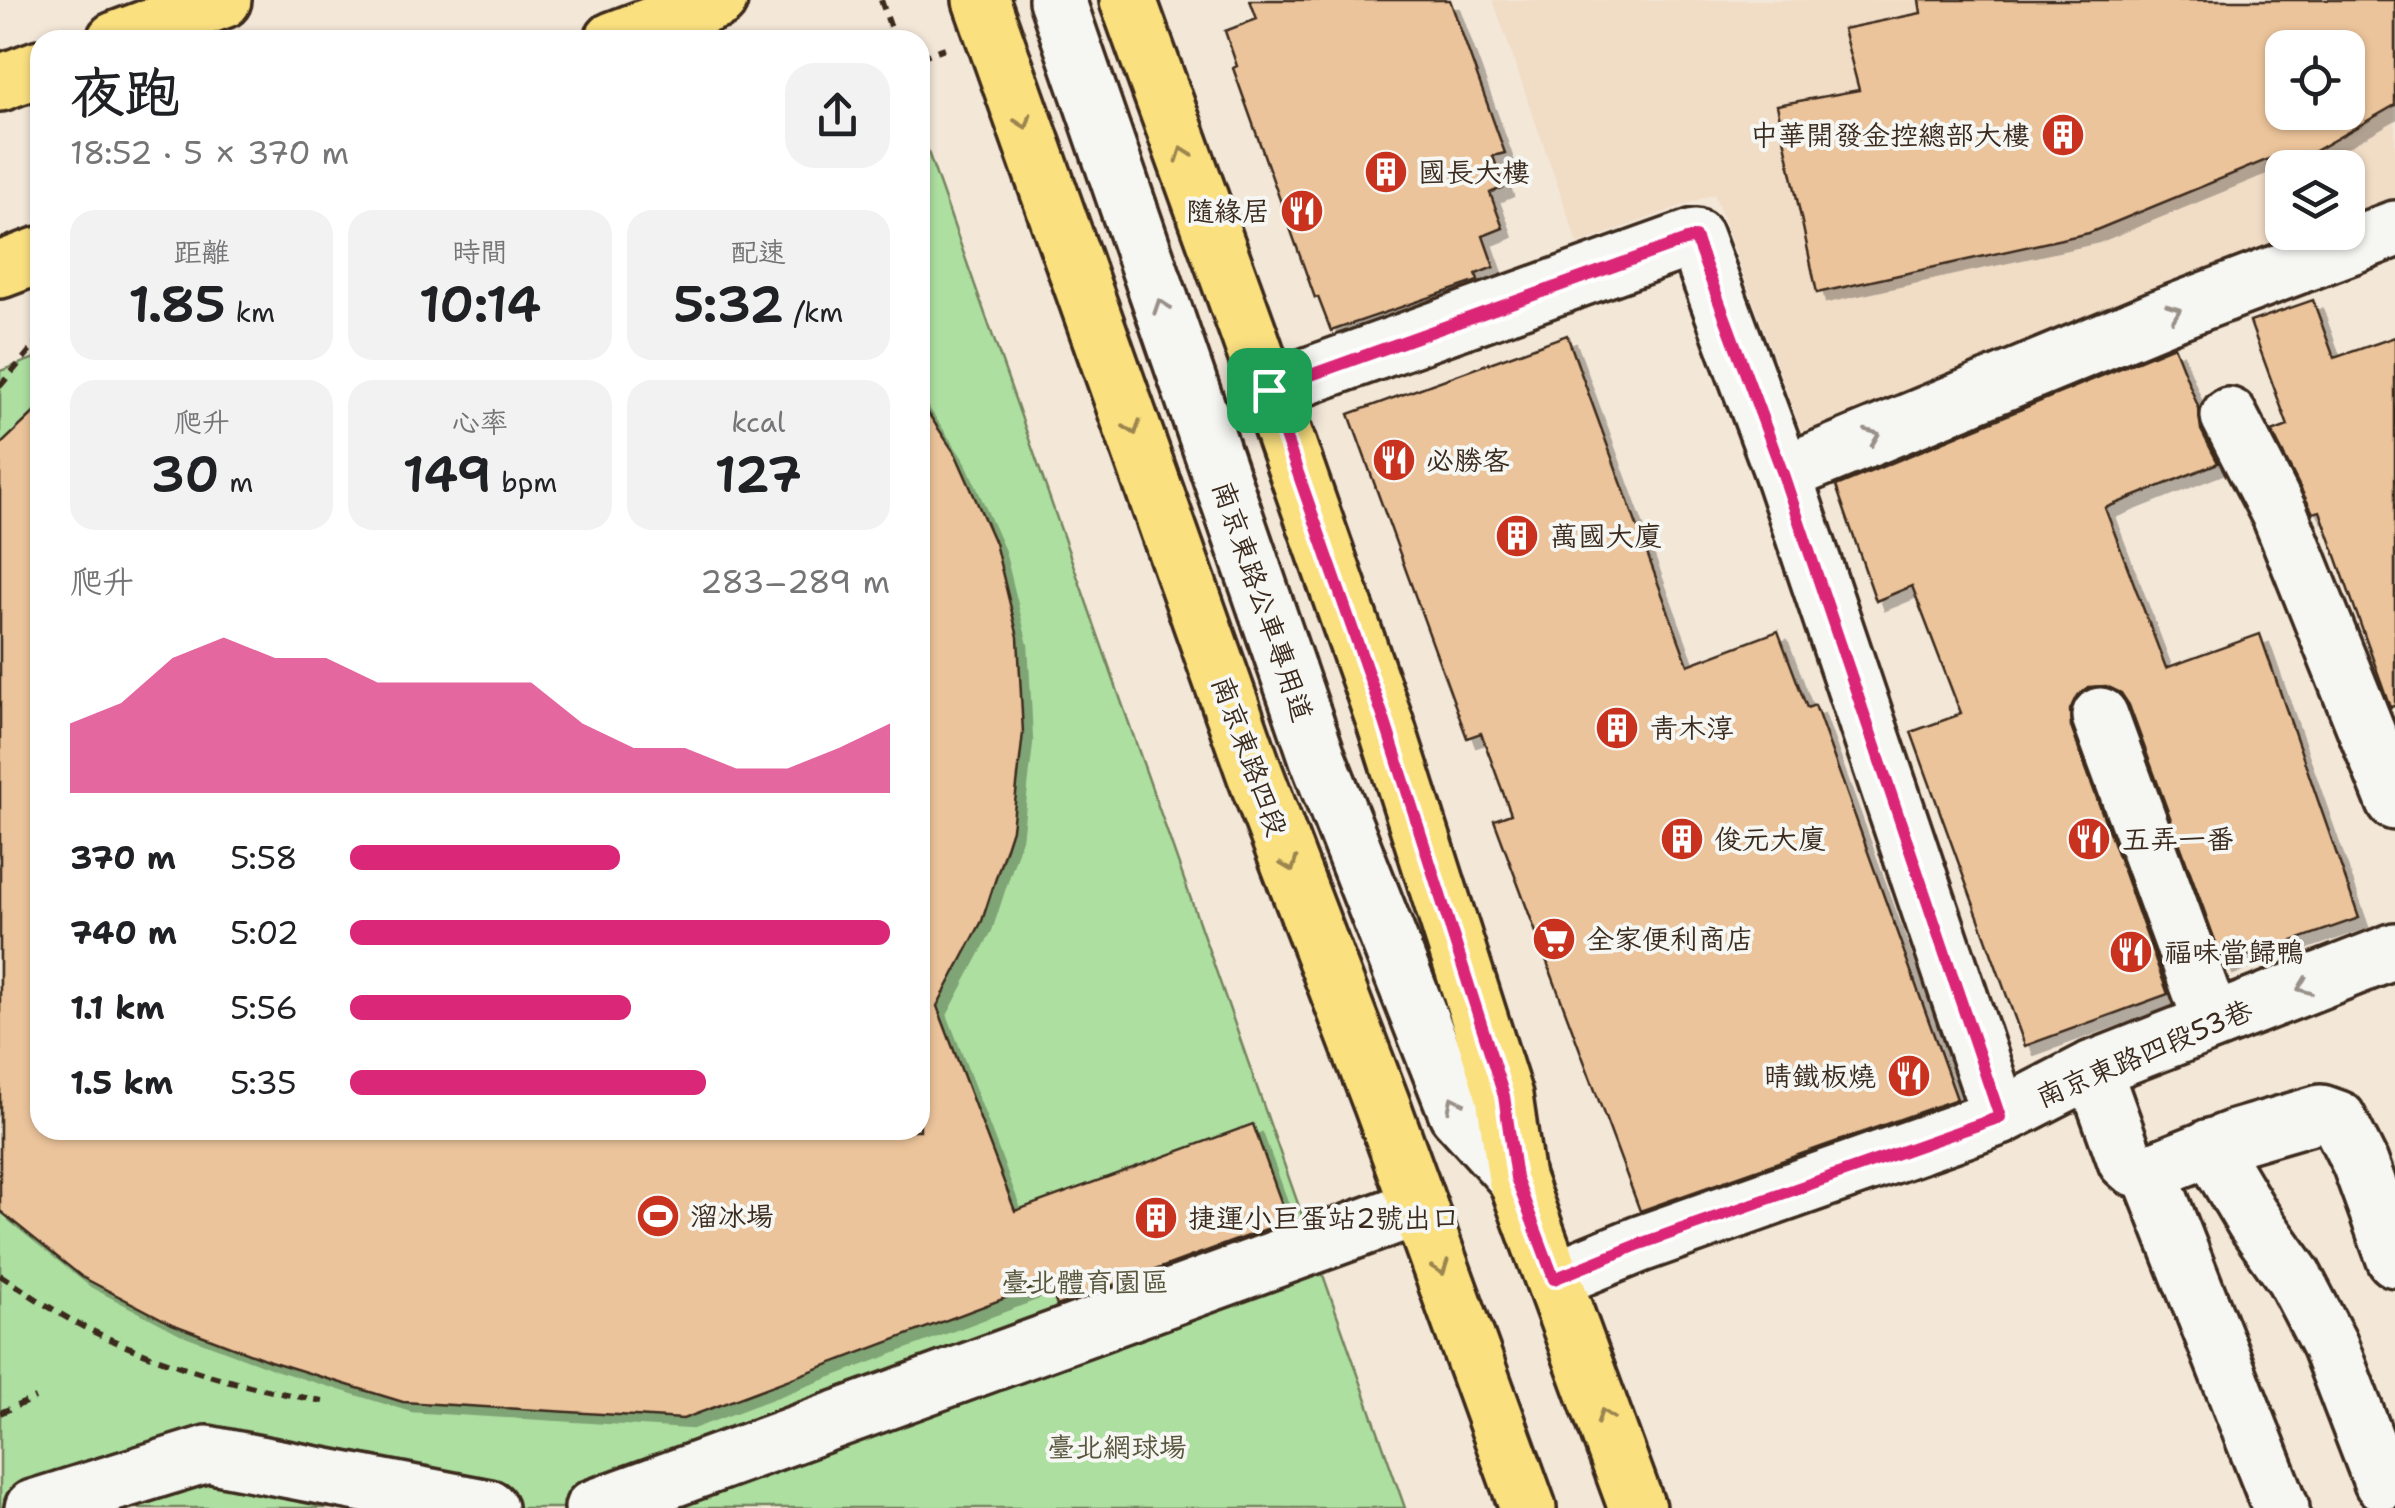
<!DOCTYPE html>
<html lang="zh-TW">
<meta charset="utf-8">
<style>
body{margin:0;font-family:"Shantell Sans","LXGW WenKai TC",sans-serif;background:#f2f2f2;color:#202124;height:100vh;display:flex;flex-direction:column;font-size:38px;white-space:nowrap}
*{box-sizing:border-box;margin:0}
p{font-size:32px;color:#757577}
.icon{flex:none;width:55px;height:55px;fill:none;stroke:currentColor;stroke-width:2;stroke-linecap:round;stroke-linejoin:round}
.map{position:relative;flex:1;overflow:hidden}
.details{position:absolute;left:30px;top:30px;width:900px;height:1110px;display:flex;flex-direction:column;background:#fff;border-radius:30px;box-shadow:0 2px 8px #0004}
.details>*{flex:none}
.tools{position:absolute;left:2265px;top:30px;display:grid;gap:20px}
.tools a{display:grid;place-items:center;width:100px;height:100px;border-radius:20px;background:#fff;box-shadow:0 2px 8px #0004;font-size:50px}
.pin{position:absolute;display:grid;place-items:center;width:85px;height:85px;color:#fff;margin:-42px;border-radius:20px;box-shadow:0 5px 15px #0006}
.round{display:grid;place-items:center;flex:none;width:105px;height:105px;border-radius:30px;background:#f2f2f2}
.headline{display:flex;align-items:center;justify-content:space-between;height:170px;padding:0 40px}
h1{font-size:55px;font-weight:600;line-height:75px}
.metrics{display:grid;grid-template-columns:repeat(3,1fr);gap:15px;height:170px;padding:10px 40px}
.metrics div{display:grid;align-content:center;border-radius:25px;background:#f2f2f2;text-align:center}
.metrics b{font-size:50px;font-weight:600}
.metrics small{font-size:28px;font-weight:400}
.metrics p{font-size:28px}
.chart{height:280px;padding:20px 40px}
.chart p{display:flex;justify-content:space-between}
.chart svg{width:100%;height:180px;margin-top:10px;fill:#db2777;opacity:.7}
ul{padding:0 40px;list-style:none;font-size:32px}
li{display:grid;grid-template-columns:160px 120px 1fr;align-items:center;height:75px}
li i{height:25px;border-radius:12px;background:#db2777}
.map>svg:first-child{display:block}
.built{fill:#f1dcc6;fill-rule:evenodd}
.park{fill:#addfa0;stroke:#74845f;stroke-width:2.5}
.building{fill:#ecc49b;stroke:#3b2a1e;stroke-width:2.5;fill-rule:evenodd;filter:url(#shadow)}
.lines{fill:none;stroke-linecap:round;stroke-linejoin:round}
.minor-casing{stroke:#3b2a1e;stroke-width:62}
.major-casing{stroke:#3b2a1e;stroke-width:62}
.path{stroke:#3b2a1e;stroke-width:6;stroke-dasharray:10 8;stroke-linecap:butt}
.minor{stroke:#f6f6f2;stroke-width:55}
.major{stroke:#fbe080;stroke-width:55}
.oneway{stroke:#9b854f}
.oneway2{stroke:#989088}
.route-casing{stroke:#fff;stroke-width:20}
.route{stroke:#db2777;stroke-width:12}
.labels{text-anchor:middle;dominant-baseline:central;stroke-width:8;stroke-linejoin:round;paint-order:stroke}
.poi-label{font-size:28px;fill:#3b2a1e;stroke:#f6f6f2;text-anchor:start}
.street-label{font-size:28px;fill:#3b2a1e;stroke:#f6f6f2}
.park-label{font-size:28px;fill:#58573e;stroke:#f6f6f2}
</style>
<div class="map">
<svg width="2395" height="1508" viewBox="0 0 2395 1508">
<defs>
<filter id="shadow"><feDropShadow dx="9" dy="9" stdDeviation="0" flood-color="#0004"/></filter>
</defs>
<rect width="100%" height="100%" fill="#f3e7d8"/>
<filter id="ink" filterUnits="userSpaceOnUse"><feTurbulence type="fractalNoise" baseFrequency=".01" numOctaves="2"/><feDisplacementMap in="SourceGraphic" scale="20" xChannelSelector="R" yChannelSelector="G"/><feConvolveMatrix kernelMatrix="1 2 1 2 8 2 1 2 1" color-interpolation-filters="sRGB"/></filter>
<g filter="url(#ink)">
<path class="built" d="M1493,0H2395V205L2348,223V168H2282V232L2324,233L1803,435L1714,194L1578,244ZM2282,48H2348V112H2282Z"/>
<path class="park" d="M921,132L1405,1508H0V371L40,356V1130H920Z"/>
<g class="building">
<path d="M1250,0H1450L1505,153L1493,156L1504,187L1490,193L1503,228L1483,236L1494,267L1476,274L1478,281L1331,331L1318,297L1315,298L1233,68L1237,66L1225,31L1257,19Z"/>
<path d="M1919,0H2395V105L2278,172L2271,158L2089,233L1817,293L1777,105L1859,90L1843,29L1921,13ZM2282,48H2348V112H2282Z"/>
<path d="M2313,300L2334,358L2395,337V706L2390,707L2320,511L2313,513L2272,432L2288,426L2250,322Z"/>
<path d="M1567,335L1688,665L1778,631L1807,708L1815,705L1957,1099L1640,1211L1494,820L1511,814L1481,733L1467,738L1349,414Z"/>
<path d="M2174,346L2199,409L2201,430L2218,463L2105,508L2166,668L2260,634L2359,918L2224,965L2129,705L2121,693L2106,686L2088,687L2076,697L2070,710L2071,727L2168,994L2025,1046L1911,732L1961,714L1912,586L1876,601L1836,486Z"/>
<path d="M920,401L956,455L995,543L1018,637L1023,733L1012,829L982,921L937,1006L1015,1211L1253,1124L1288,1221L1057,1306L1048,1282L683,1419L403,1402L354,1387L270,1361L172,1324L82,1277L0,1211V445L40,407V1130H920Z"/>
</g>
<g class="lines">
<g class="minor-casing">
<g id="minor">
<path d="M1057,0L1318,759L1457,1113L1516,1178"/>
<path d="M1269,390L1695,237L1783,474L2000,1117"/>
<path d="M2229,416L2280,515L2395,802"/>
<path d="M1783,474L2162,317L2395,229"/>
<path d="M2100,716L2212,1022"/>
<path d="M2093,1069L2126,1161L2135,1169L2149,1172L2235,1138L2321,1113L2338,1119L2360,1163L2395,1259"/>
<path d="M2210,1147L2254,1221L2294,1277L2329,1344L2382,1482"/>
<path d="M2149,1172L2281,1508"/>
<path d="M1554,1279L1640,1244L2000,1117L2093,1069L2395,951"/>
<path d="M33,1508L207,1454L489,1508"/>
<path d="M593,1508L1419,1207"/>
</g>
</g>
<g class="major-casing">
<g id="major">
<path d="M981,0L1255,774L1382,1105L1528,1508"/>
<path d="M1128,0L1249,334L1385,722L1504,1096L1516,1178L1637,1508"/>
<path d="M115,40L223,0"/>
<path d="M613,40L719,0"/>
<path d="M0,83L40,68"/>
<path d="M0,270L40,255"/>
</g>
</g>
<g class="path">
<path d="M881,0L895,40"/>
<path d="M920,57L945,48"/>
<path d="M0,386L40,339"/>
<path d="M0,1275C28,1293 56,1313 86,1328C162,1365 241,1387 323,1401"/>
<path d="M0,1413L35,1398"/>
</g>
<use href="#minor" class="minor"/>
<use href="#major" class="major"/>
</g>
<defs><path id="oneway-chevron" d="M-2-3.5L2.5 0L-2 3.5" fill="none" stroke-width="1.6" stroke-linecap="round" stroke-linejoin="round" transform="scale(2.5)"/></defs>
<g class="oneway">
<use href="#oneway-chevron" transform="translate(1024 122) rotate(70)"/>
<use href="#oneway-chevron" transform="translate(1183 154) rotate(-110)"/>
<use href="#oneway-chevron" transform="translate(1133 428) rotate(70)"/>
<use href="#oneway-chevron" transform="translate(1290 865) rotate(69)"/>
<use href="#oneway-chevron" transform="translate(1441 1268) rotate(70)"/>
<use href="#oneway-chevron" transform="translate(1604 1416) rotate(-110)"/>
</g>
<g class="oneway2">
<use href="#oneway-chevron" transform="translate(1161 306) rotate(-109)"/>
<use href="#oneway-chevron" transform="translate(2174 312) rotate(-21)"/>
<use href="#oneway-chevron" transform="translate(1873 436) rotate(-22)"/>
<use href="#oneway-chevron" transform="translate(2304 987) rotate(159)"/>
<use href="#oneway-chevron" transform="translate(1454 1103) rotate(-116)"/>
</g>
</g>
<g class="lines" filter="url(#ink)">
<g class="route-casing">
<path id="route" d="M1695,237L1783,474L2000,1117L1640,1244L1554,1279L1516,1178L1504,1096L1385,722L1269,390Z"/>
</g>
<use href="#route" class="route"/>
</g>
<defs>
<g id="building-disc" transform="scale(2.25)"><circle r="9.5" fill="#c8321e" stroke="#f6f6f2"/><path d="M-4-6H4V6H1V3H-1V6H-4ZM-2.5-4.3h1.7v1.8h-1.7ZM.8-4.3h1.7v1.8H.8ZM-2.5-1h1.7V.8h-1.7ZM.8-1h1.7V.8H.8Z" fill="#fff"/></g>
<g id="restaurant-disc" transform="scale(2.25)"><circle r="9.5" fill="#c8321e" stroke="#f6f6f2"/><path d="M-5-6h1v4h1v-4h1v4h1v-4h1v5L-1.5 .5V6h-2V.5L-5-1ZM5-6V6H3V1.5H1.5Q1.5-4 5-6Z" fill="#fff"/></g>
<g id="supermarket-disc" transform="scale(2.25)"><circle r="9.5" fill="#c8321e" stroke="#f6f6f2"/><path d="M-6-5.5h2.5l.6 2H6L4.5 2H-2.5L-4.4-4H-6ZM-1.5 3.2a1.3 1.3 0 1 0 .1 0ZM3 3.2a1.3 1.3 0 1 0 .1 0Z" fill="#fff"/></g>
<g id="stadium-disc" transform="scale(2.25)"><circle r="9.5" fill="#c8321e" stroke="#f6f6f2"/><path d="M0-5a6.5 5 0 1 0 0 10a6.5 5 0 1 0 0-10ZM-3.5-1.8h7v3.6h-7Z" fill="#fff"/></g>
</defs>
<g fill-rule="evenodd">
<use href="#building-disc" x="2063" y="135"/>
<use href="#building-disc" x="1386" y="172"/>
<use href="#restaurant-disc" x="1302" y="211"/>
<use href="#restaurant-disc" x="1394" y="460"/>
<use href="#building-disc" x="1517" y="536"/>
<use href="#building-disc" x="1617" y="728"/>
<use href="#building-disc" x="1682" y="839"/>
<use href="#restaurant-disc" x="2089" y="839"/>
<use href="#supermarket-disc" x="1554" y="939"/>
<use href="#restaurant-disc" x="2131" y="952"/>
<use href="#restaurant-disc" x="1909" y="1076"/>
<use href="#stadium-disc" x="658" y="1216"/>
<use href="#building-disc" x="1156" y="1218"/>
</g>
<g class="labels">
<g class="poi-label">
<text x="2030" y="135" text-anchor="end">中華開發金控總部大樓</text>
<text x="1418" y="172">國長大樓</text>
<text x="1270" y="211" text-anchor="end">隨緣居</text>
<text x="1426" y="460">必勝客</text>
<text x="1550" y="536">萬國大廈</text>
<text x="1650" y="728">青木淳</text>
<text x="1714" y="839">俊元大廈</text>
<text x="2122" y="839">五弄一番</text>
<text x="1586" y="939">全家便利商店</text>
<text x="2164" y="952">福味當歸鴨</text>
<text x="1876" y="1076" text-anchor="end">晴鐵板燒</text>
<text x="690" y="1216">溜冰場</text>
<text x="1188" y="1218">捷運小巨蛋站2號出口</text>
</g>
<g class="street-label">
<text transform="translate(1263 601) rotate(71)">南京東路公車專用道</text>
<text transform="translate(1250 756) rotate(70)">南京東路四段</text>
<text transform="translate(2144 1053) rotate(-23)">南京東路四段53巷</text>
</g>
<g class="park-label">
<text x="1085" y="1282">臺北體育園區</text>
<text x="1117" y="1447">臺北網球場</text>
</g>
</g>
</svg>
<div class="tools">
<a><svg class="icon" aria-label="locate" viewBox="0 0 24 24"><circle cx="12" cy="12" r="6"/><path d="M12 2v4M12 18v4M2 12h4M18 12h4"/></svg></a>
<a><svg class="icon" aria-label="layers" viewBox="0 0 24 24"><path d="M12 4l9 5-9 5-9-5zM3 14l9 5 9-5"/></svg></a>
</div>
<div class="pin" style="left:1269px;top:390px;background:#1e9e55"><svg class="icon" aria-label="arrive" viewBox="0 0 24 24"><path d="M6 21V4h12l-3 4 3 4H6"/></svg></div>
<section class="details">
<div class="headline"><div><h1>夜跑</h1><p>18:52 · 5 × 370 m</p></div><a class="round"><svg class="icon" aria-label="share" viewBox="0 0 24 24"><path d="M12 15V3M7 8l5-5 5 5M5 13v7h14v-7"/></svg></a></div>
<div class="metrics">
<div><p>距離</p><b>1.85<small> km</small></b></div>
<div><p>時間</p><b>10:14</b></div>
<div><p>配速</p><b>5:32<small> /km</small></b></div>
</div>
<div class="metrics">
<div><p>爬升</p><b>30<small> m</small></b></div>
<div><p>心率</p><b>149<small> bpm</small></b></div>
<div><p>kcal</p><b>127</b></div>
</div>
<div class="chart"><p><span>爬升</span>283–289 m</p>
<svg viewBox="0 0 160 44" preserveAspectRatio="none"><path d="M0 44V27L10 22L20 11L30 6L40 11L50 11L60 17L70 17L80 17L90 17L100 27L110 33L120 33L130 38L140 38L150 33L160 27V44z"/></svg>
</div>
<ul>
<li><b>370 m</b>5:58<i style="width:50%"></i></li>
<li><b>740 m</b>5:02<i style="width:100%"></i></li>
<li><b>1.1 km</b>5:56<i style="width:52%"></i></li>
<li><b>1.5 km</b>5:35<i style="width:66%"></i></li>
</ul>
</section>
</div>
